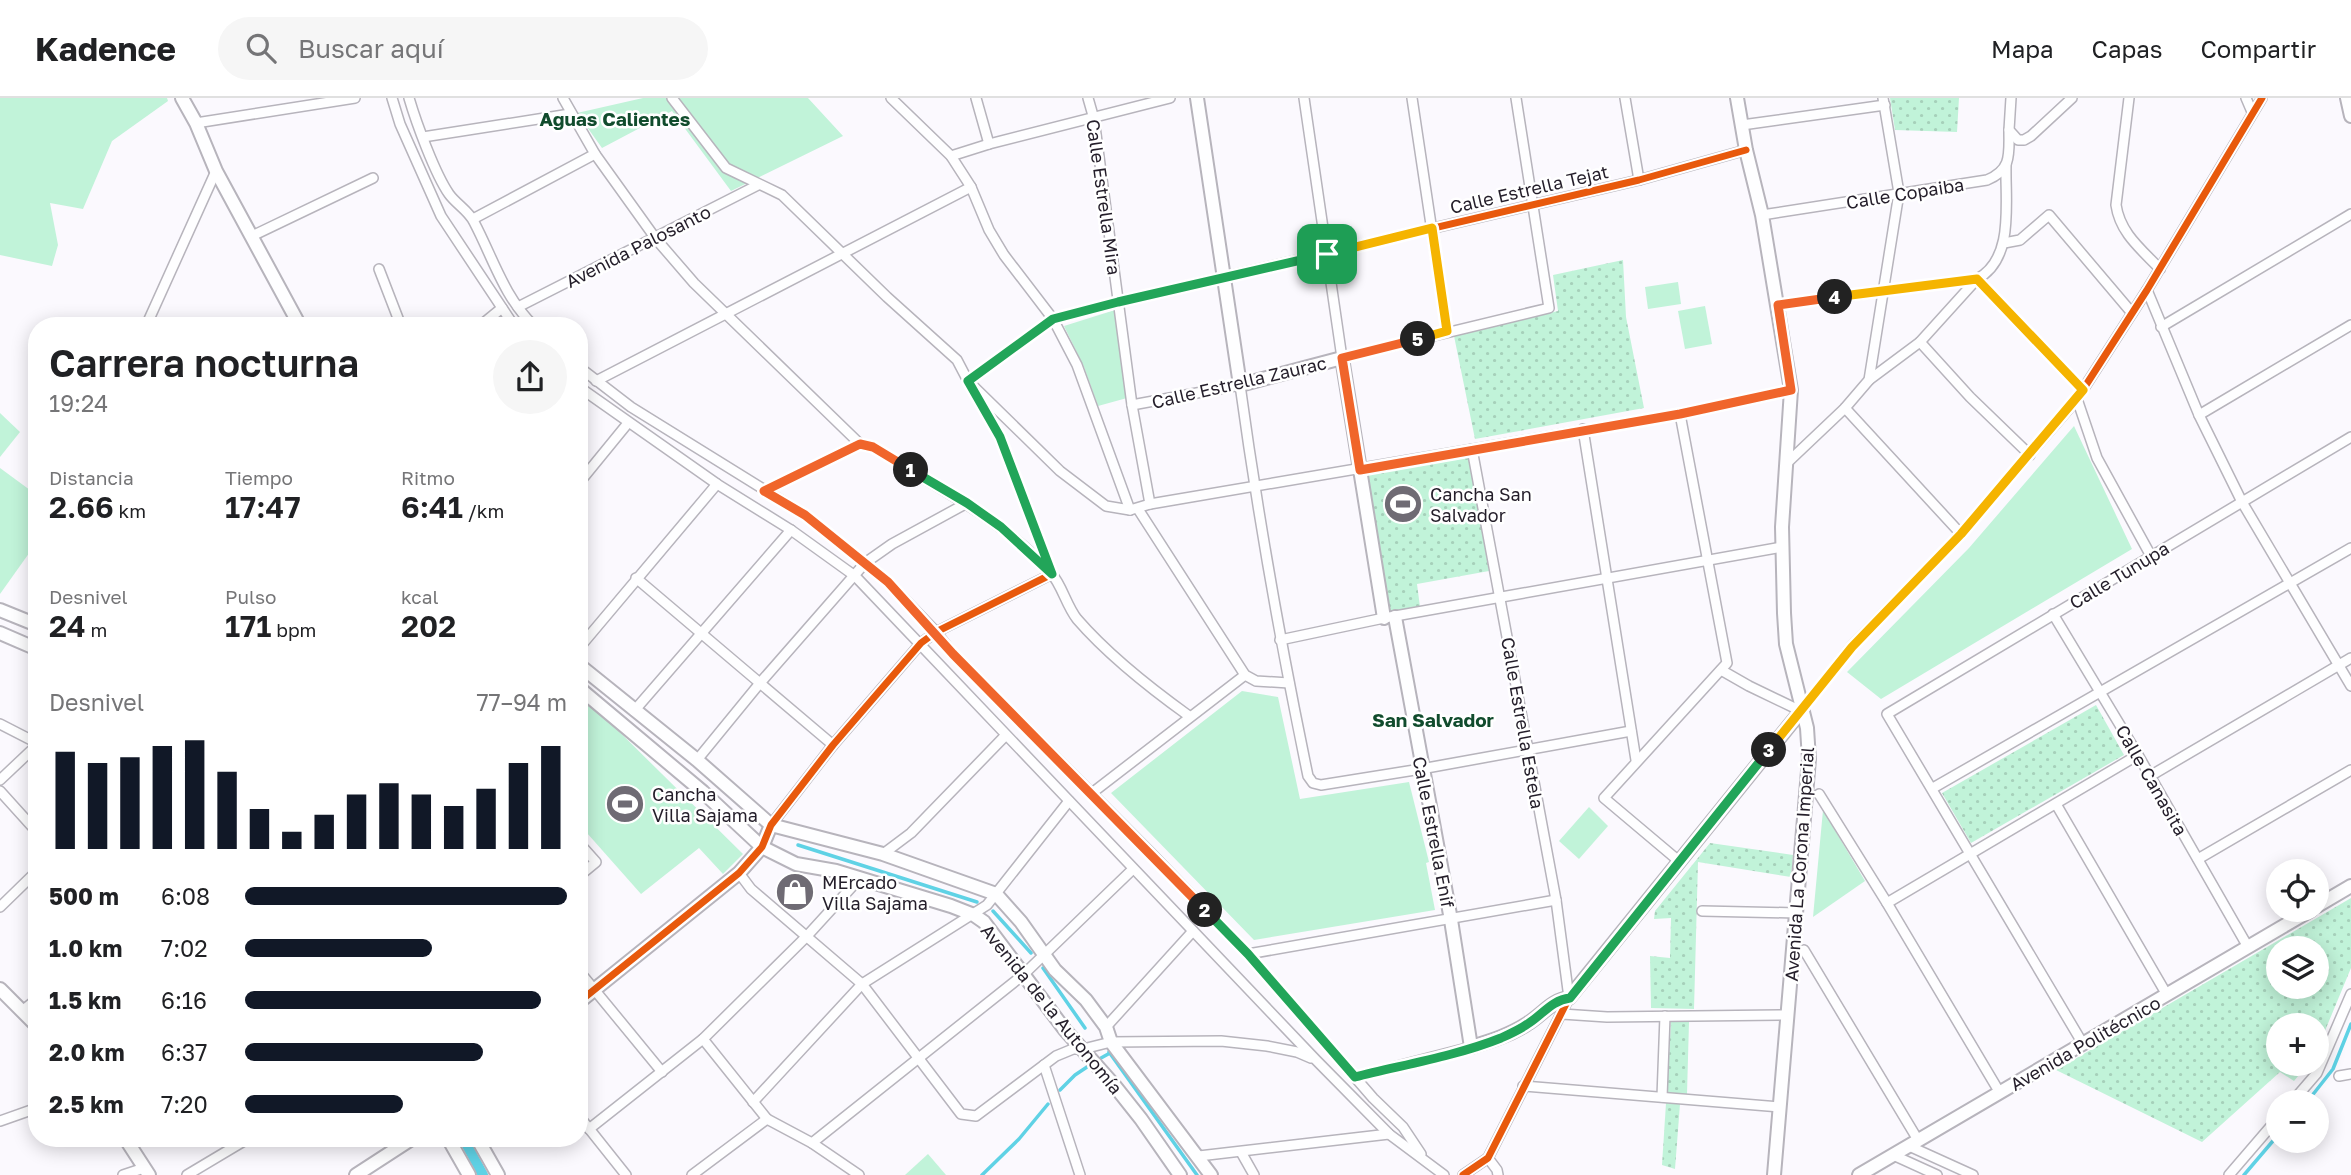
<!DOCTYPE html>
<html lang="es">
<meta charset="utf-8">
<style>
body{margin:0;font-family:"Golos Text",sans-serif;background:#f6f6f6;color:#202124;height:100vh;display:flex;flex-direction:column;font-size:26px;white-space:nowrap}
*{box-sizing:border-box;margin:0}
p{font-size:23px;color:#757577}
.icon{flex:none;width:38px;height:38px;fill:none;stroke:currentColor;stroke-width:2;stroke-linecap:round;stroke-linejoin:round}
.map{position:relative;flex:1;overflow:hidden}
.sheet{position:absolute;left:28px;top:219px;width:560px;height:830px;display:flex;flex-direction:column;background:#fff;border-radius:28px;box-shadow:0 4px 18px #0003}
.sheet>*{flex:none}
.controls{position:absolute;left:2266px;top:761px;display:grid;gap:14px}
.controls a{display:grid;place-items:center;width:63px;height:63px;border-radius:50%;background:#fff;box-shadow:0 4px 18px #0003;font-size:35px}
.pin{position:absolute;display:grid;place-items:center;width:60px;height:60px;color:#fff;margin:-30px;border-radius:14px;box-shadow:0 4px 10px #0006}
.km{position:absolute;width:35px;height:35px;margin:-18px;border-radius:50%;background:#222;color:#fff;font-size:19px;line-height:35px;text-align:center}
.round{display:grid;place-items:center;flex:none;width:74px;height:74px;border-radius:37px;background:#f6f6f6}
.summary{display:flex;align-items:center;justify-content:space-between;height:119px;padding:0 21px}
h1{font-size:38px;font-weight:600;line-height:52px}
.stats{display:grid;grid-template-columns:repeat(3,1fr);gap:10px;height:119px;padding:7px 21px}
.stats div{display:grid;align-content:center}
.stats b{font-size:30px;font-weight:600}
.stats small{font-size:19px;font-weight:400}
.stats p{font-size:19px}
.chart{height:196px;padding:14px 21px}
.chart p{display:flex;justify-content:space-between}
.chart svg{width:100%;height:126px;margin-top:7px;stroke:#111827;stroke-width:6}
ul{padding:0 21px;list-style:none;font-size:23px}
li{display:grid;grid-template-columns:112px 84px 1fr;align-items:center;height:52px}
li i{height:18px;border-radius:9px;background:#111827}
header{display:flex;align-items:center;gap:42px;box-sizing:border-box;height:98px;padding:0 35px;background:#fff;border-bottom:2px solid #e0e0e0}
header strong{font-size:33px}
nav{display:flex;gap:38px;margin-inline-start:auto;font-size:24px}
.search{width:490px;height:63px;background:#f6f6f6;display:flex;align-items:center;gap:18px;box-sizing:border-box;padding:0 24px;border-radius:38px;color:#757577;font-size:26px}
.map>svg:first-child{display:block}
.grass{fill:#c1f3d9}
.park{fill:url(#park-dots);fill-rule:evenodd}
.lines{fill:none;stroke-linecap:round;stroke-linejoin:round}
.stream{stroke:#5fd2e5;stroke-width:3.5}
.canal{stroke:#5fd2e5;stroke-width:10}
.minor-casing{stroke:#b7b4bc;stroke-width:12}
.tertiary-casing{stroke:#b7b4bc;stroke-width:16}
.secondary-casing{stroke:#b7b4bc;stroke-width:16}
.minor{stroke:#fefeff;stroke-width:9}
.tertiary{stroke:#fefeff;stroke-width:12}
.secondary{stroke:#fefeff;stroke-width:12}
.cycleway-casing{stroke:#fff;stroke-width:11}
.cycleway{stroke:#e8590c;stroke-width:7}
.split-1-casing{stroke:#fff;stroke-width:14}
.split-2-casing{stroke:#fff;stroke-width:14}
.split-3-casing{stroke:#fff;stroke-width:14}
.split-4-casing{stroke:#fff;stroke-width:14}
.split-5-casing{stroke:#fff;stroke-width:14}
.split-6-casing{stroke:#fff;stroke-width:14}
.split-1{stroke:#22a559;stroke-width:9}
.split-2{stroke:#f0652b;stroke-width:9}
.split-3{stroke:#22a559;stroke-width:9}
.split-4{stroke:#f5b400;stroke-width:9}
.split-5{stroke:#f0652b;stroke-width:9}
.split-6{stroke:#f5b400;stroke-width:9}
.labels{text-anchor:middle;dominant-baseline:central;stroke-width:5;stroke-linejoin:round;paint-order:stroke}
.street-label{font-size:18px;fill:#241e2a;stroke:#fff}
.poi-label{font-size:18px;fill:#241e2a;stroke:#fff;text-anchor:start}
.neighbourhood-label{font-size:19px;font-weight:bold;fill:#114c2d;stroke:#fff}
</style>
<header>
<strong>Kadence</strong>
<div class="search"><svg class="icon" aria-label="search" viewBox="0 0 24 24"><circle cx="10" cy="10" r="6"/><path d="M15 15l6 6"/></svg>Buscar aquí</div>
<nav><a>Mapa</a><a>Capas</a><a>Compartir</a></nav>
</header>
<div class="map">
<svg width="2351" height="1077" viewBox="0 0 2351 1077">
<defs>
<pattern id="park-dots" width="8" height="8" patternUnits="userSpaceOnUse" patternTransform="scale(1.75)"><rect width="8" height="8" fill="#c1f3d9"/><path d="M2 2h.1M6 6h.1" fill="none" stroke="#a6d0ba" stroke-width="1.8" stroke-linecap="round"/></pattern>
</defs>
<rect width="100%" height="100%" fill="#fbf9fe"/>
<g class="grass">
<path d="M0,0H167L168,3L112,43L83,111L50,105L58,147L52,168L0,157Z"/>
<path d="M643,0H808L843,38L731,93L672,13L602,50L577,15Z"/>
<path d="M1678,184L1681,206L1648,211L1645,189Z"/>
<path d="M1705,208L1712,246L1685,251L1678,213Z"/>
<path d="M1115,212L1127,300L1098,308L1084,269L1064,228Z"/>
<path d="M0,315L20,334L0,359Z"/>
<path d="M2074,328L2132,451L1881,601L1847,574L1969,450Z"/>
<path d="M0,370L34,395L37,444L0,496Z"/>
<path d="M1242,593L1278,599L1300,701L1409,684L1429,764L1426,765L1435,812L1254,842L1111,695Z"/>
<path d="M579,594L743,756L723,776L699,750L641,796L579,726Z"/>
<path d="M1589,709L1608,728L1579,761L1559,743Z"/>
<path d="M1823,712L1865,783L1813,819Z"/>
<path d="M928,1056L946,1077H905Z"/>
</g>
<g class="park">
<path d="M1890,0H1959L1957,34L1895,32Z"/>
<path d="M1623,162L1626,219L1644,310L1475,341L1454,238L1558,213L1553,177Z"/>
<path d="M1469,358L1489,473L1417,486L1420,509L1390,514L1365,377Z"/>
<path d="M2096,607L2124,657L1971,745L1942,695Z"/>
<path d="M1710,745L1793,757L1791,779L1698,764L1694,911L1651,910L1650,858L1670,860L1671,820L1654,821L1655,813Z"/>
<path d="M2351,800V870L2317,952V928H2278V966H2308L2294,983L2280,974L2202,1044L2056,972ZM2278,850H2317V889H2278Z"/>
<path d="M1671,924H1689L1687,996L1667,995Z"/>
<path d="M1666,1005L1680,1006L1675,1071L1662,1067Z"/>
</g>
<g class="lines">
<g class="stream">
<path d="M798,747L977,804"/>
<path d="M993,813L1031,855"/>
<path d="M1043,870L1085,930"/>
<path d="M1109,954L1197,1077"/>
<path d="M1101,960L1110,955"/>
<path d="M1060,992L1075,977L1087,969"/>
<path d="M2307,1004L2333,971L2351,926"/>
<path d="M982,1077L1019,1041L1048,1006"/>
<path d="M2244,1077L2278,1037"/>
</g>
<path class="canal" d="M463,1040L483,1077"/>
<g class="minor-casing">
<g id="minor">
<path d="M392,0L400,26L441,118L514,228"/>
<path d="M409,0C416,24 435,76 449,96C456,106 469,113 474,124C493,160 504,199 534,228"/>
<path d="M563,0L595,56L656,141L694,185L860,346L873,349C934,389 1001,419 1051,475C1062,487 1066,507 1077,521C1109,558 1150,590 1189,618"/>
<path d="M672,0L726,70L782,97L887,199L957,262L968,283L1060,373L1106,408L1130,412L1150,406L1680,316L1791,292"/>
<path d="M891,0L951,58L971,89L989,132L1004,157L1053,221L1077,267L1130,412"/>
<path d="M976,0L989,46"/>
<path d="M1088,0L1094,21L1132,307L1150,406"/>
<path d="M1304,0L1342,260L1549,210L1516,0"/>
<path d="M1412,0L1447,233"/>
<path d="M1625,0L1639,82"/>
<path d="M2011,0L2009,32L2018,42H2024L2031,38L2072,0"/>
<path d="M2129,0L2116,107C2120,135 2141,151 2160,171"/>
<path d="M2246,0L2252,14"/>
<path d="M196,25L355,0"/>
<path d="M1742,27L1885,7"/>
<path d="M423,39L570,16"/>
<path d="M951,58L989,46L1170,0"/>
<path d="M1762,117L1987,82C2012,72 2009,56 2009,32"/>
<path d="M473,121L595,56"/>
<path d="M252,138L373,80"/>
<path d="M2004,145L2020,142L2049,117L2132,215"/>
<path d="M379,171L401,228"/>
<path d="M2147,192L2199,317L2242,404L2351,588"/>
<path d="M1778,207L1977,181L2083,292"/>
<path d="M518,209L758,87"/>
<path d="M146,228L216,73"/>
<path d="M480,228L502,210"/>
<path d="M2161,229L2351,116"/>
<path d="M1920,244L1970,299L2030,357"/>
<path d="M579,269L631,309L805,417L888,484L936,534L953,556L1151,755L1248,856L1373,1000L1403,1029L1421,1056"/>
<path d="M1869,282L1920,244L1977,181C2015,161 2005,104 2006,67"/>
<path d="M596,283L971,89"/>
<path d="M579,289L717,386L791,432L855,478L1316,962L1389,1036L1444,1077"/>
<path d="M2077,301L2097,360L2151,458"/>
<path d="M1132,307L1240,287C1258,418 1281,548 1308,678L1313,685L1321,687L1421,671L1631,633"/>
<path d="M1845,310L1961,436"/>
<path d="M2199,317L2351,227"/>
<path d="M1583,331L1636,662"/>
<path d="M1787,365L1845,310L1869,282L1899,95L1883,0"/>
<path d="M579,385L628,325"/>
<path d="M764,393L860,346"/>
<path d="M1138,411L1245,577L1256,583L1289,585"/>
<path d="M636,480L833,647"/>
<path d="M2053,516L2138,657L2248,849"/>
<path d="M1280,542L1384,520L1782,449"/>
<path d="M579,550L717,386"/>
<path d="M1721,572L1749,588L1801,613L1851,549L1961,436L2077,301L2147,192L2262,0"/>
<path d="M634,613L791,432"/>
<path d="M0,626L37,645"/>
<path d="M697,662L760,585L865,465L892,446L967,405"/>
<path d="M2150,678L2351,560"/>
<path d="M0,682L37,647"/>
<path d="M1933,690L2351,450"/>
<path d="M0,693L37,734"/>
<path d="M1092,695L1245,577"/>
<path d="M1819,696L1887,805L2000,995"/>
<path d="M2056,706L2167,897"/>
<path d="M771,727L833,647L921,545L936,534L1052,476L1000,339L968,283L1053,221L1118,204L1639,82L1746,52"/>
<path d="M579,745L596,764L579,778"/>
<path d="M883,756L911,735L1005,638"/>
<path d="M2198,761L2351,672"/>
<path d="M1680,764L1604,700L1727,565L1680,316"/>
<path d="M739,775L751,791L862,886L961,1016L976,1018L1056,958L1073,951H1083L1111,944L1221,943L1267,948L1297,954L1311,960"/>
<path d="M1887,805L2138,657"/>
<path d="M0,809L37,773"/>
<path d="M1702,813L1797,815"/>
<path d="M1804,852L1918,1042"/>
<path d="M1248,856L1556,802"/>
<path d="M579,873L662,974"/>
<path d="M22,913L37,901"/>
<path d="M1562,916L1607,919L1788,917"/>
<path d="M1106,929L1193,833"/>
<path d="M703,941L767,1021"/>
<path d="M2083,946L1887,616L2351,339"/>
<path d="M1044,967L1080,1077"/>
<path d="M2339,978L2351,976"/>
<path d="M1355,979L1471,949"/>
<path d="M1523,988L1780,1009"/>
<path d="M1662,999L1665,918"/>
<path d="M753,1004L862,886L987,807L1069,703"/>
<path d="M2292,1004L2317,975L2351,896"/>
<path d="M579,1018L626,1077"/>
<path d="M0,1023L37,1010"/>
<path d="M589,1031L703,941L807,838L859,781"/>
<path d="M812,1045L1023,877L1133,771"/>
<path d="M1909,1048L1973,1077"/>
<path d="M1241,1054L1254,1077"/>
<path d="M1893,1057L1937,1077"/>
<path d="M1199,1058L1389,1036"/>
<path d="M1488,1060L1497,1072L1498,1077"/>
<path d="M123,1077L144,1070"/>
<path d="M187,1077L249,1040"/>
<path d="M692,1077L767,1021L812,1045L859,1077"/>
<path d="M1463,1077L1488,1060L1569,900L1556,802L1472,351"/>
<path d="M2229,1077L2278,1020"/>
</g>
</g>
<g class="tertiary-casing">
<g id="tertiary">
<path d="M182,0L196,25L216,73L300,228"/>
<path d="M1197,0L1240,287L1342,260L1384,520"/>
<path d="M1737,0L1746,52L1762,117L1791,292L1782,429L1784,515L1786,546L1807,630L1809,661L1774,1077"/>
<path d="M1395,519L1451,822L1471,949C1491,943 1510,937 1527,926C1542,917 1552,902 1569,900L1801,613"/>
<path d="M579,567L697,662L771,727L883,756L996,796L1021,824L1055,872L1086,902L1106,929L1111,944L1211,1077"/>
<path d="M579,590L703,694L762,749L796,766L836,773L951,808L974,817L984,824L1065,932L1114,987L1141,1021L1180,1077"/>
<path d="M2317,808L2351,788"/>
<path d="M0,891L37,928"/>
<path d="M579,904L739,775L762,749L771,727"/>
<path d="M125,1040L149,1077"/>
<path d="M356,1077L413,1040"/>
<path d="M1859,1077L2311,812"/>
</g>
</g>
<g class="secondary-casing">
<g id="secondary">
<path d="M2347,0L2351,18"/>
<path d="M0,512L37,527"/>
<path d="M0,535L37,551"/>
<path d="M448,1040L469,1077"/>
<path d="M477,1040L498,1077"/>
</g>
</g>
<use href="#minor" class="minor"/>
<use href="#tertiary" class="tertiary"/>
<use href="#secondary" class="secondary"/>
<g class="cycleway-casing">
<g id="cycleway">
<path d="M579,904L739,775L762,749L771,727L833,647L921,545L936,534L1052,476L1000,339L968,283L1053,221L1118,204L1639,82L1746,52"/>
<path d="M1463,1077L1488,1060L1569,900L1851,549L1961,436L2077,301L2147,192L2262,0"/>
</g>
</g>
<use href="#cycleway" class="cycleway"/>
</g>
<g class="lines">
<g class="split-1-casing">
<path id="split-1" d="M911,372L967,405L1001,429L1052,476L1000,339L968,283L1053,221L1118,204L1327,156"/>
</g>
<g class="split-2-casing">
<path id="split-2" d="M911,372L873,349L860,346L764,393L805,417L888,484L953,556L1205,812"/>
</g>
<g class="split-3-casing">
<path id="split-3" d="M1205,812L1248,856L1355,979C1402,967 1456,958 1501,940C1510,936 1521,931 1529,925C1543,916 1552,902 1570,900L1769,652"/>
</g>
<g class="split-4-casing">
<path id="split-4" d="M1769,652L1852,549L1961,436L2083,292L1977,181L1835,199"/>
</g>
<g class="split-5-casing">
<path id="split-5" d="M1418,241L1342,260L1360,372L1680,316L1791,292L1778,207L1835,199"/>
</g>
<g class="split-6-casing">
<path id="split-6" d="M1327,156L1432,130L1447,233L1418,241"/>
</g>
<use href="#split-1" class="split-1"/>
<use href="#split-2" class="split-2"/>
<use href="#split-3" class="split-3"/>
<use href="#split-4" class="split-4"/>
<use href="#split-5" class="split-5"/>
<use href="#split-6" class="split-6"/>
</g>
<defs>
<g id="stadium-disc" transform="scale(2.0125)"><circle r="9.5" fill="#6f6b74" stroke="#fff"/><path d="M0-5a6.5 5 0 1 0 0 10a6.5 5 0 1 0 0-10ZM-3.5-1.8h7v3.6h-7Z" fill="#fff"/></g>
<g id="shop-disc" transform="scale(2.0125)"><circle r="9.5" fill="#6f6b74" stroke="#fff"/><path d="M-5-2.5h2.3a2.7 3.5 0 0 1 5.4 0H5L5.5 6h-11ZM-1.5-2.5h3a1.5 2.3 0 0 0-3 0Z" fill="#fff"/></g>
</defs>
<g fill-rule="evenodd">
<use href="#stadium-disc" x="1403" y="406"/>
<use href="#stadium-disc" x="625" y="706"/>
<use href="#shop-disc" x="795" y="794"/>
</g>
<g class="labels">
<g class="street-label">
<text transform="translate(1529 91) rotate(-13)">Calle Estrella Tejat</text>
<text transform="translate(1905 95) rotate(-9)">Calle Copaiba</text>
<text transform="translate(1104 99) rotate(82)">Calle Estrella Mira</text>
<text transform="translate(638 148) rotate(-27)">Avenida Palosanto</text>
<text transform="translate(1239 284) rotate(-13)">Calle Estrella Zaurac</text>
<text transform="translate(2119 477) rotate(-31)">Calle Tunupa</text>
<text transform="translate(1523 625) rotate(80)">Calle Estrella Estela</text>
<text transform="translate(2152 682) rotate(60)">Calle Canasita</text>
<text transform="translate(1434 734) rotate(79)">Calle Estrella Enif</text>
<text transform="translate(1799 766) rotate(-86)">Avenida La Corona Imperial</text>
<text transform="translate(1052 911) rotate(51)">Avenida de la Autonomía</text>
<text transform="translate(2085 945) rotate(-30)">Avenida Politécnico</text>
</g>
<g class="poi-label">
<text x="1430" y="396">Cancha San<tspan x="1430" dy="21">Salvador</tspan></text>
<text x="652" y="696">Cancha<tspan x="652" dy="21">Villa Sajama</tspan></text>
<text x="822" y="784">MErcado<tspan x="822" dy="21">Villa Sajama</tspan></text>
</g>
<g class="neighbourhood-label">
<text x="615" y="20">Aguas Calientes</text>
<text x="1433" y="621">San Salvador</text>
</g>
</g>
</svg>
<div class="controls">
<a><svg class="icon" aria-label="locate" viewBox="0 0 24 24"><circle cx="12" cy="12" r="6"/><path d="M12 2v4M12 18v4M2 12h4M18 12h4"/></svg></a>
<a><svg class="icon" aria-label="layers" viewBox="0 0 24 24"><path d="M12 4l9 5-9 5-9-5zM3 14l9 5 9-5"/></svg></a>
<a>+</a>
<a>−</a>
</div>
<div class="pin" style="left:1327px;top:156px;background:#1e9e55"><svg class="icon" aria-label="arrive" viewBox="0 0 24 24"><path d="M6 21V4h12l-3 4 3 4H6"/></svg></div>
<b class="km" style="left:911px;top:372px">1</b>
<b class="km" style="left:1205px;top:812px">2</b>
<b class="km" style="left:1769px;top:652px">3</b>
<b class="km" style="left:1835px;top:199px">4</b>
<b class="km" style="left:1418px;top:241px">5</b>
<section class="sheet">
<div class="summary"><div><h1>Carrera nocturna</h1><p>19:24</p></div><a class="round"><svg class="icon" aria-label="share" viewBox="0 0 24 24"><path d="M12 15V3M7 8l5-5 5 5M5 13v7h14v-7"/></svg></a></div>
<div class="stats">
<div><p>Distancia</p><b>2.66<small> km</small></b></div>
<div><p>Tiempo</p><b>17:47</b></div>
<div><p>Ritmo</p><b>6:41<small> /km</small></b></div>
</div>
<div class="stats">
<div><p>Desnivel</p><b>24<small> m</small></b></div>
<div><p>Pulso</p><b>171<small> bpm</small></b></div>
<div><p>kcal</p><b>202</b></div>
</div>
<div class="chart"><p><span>Desnivel</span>77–94 m</p>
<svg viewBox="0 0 160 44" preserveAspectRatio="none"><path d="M5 44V10M15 44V14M25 44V12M35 44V8M45 44V6M55 44V17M65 44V30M75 44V38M85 44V32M95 44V25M105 44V21M115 44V25M125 44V29M135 44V23M145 44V14M155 44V8"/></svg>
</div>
<ul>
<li><b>500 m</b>6:08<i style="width:100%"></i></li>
<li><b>1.0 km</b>7:02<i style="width:58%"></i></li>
<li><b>1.5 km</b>6:16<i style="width:92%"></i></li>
<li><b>2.0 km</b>6:37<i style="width:74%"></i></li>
<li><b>2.5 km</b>7:20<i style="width:49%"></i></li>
</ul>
</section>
</div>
